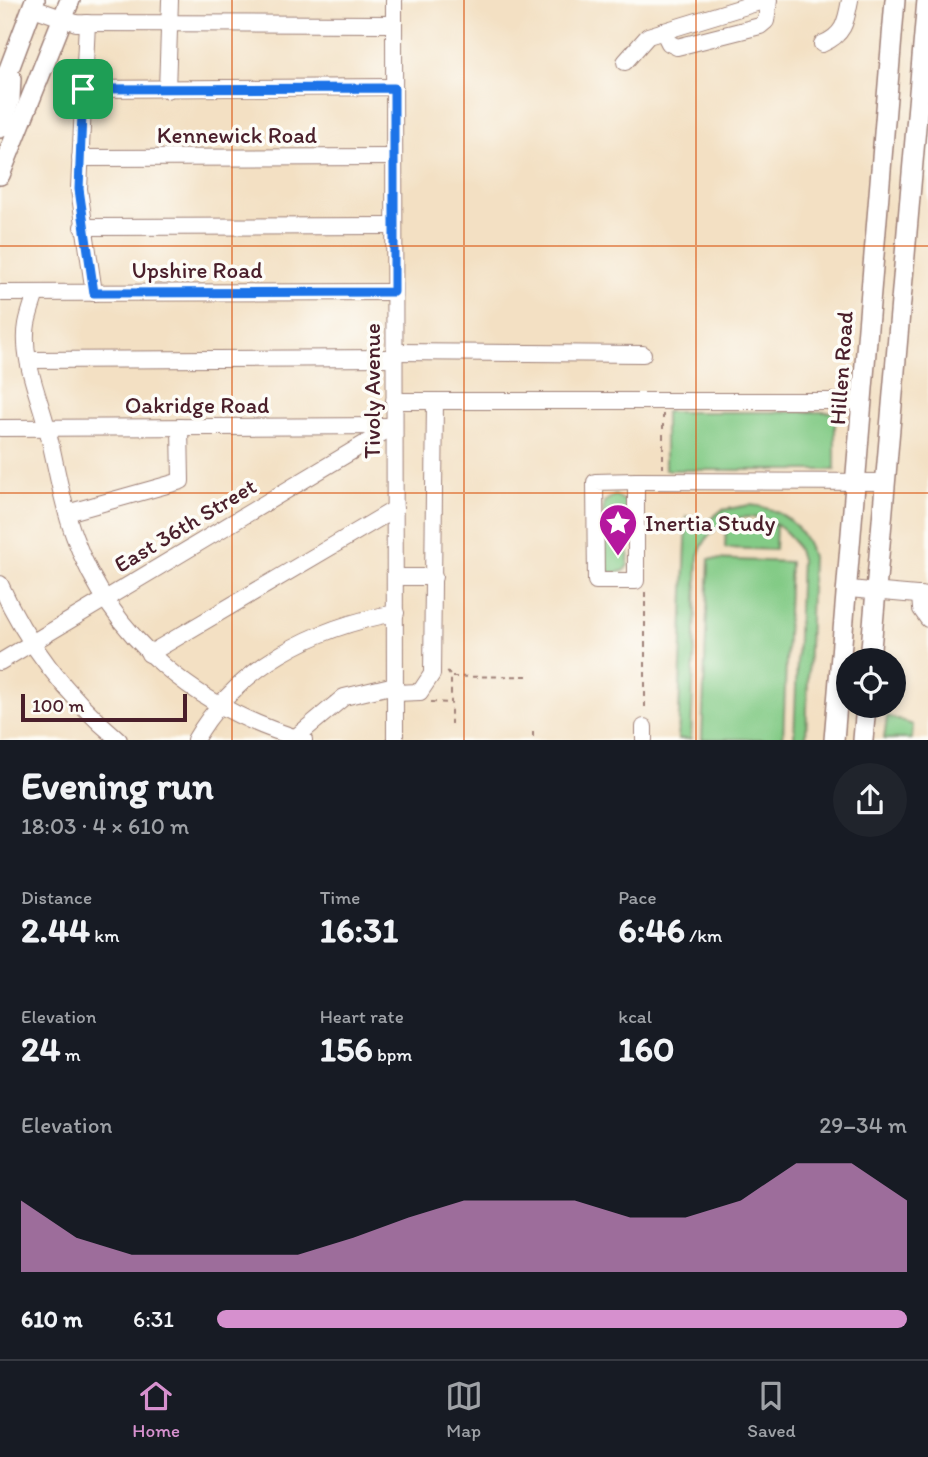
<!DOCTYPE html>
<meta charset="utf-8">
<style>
body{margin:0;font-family:Itim,sans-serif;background:#20242c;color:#f1f3f6;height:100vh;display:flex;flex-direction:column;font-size:26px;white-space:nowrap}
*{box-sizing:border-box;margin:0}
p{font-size:23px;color:#9ea1a6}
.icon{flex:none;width:38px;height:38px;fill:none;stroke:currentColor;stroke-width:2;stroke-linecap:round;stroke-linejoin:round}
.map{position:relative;height:740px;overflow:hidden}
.sheet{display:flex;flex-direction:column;background:#171b24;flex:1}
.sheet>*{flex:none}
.fabs{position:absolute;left:836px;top:648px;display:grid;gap:14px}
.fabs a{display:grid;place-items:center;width:70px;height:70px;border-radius:50%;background:#171b24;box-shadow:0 4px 10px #0003;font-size:35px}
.scale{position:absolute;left:21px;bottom:18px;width:166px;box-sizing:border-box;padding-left:7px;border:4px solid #4a1f2b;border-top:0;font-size:19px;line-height:24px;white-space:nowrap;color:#4a1f2b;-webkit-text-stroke:5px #fdfcf7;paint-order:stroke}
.pin{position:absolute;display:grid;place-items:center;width:60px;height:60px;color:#fff;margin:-30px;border-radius:14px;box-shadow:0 4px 10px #0006}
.round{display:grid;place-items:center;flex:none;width:74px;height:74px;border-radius:37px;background:#20242c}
.headline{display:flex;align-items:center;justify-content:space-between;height:119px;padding:0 21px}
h1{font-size:38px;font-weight:700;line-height:52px}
.stats{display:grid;grid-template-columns:repeat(3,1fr);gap:10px;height:119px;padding:7px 21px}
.stats div{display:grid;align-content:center}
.stats b{font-size:35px;font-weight:700}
.stats small{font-size:19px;font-weight:400}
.stats p{font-size:19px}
.chart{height:196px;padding:14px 21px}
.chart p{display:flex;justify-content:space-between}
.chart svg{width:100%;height:126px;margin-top:7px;fill:#d690ce;opacity:.7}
ul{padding:0 21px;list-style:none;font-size:23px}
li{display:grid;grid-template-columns:112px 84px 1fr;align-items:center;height:52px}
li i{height:18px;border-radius:9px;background:#d690ce}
.tabs{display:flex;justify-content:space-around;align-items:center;height:98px;border-top:2px solid #363941;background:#171b24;font-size:19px;color:#9ea1a6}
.tabs a{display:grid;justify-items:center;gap:4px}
.tabs .selected{color:#d690ce}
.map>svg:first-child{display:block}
.green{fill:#83cb86;stroke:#667558;stroke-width:2}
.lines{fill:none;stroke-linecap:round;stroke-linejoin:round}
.minor-casing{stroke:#9e8077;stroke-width:18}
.major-casing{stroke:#9e8077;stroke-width:22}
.path{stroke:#9e8077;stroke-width:2;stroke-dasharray:5 5;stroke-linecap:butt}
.minor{stroke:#fff;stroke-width:16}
.major{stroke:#fff;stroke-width:19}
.route-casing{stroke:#fff;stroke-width:14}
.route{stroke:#1a73e8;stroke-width:9}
.grid{fill:none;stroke:#d8530f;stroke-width:2;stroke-opacity:0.55}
.labels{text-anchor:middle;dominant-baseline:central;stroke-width:7;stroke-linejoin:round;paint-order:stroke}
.street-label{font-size:23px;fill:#4a1f2b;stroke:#fdfcf7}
.poi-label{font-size:23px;fill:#4a1f2b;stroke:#fdfcf7;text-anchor:start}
</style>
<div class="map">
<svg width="928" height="740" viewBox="0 0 928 740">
<rect width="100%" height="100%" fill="#fdfcf7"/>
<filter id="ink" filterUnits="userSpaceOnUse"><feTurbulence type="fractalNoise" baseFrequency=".0143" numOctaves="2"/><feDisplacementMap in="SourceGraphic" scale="14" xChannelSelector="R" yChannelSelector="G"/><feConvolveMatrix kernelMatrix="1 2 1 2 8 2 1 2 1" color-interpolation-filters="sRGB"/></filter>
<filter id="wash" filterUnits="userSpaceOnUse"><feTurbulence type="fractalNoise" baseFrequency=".00686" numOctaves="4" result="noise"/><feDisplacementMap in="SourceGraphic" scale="28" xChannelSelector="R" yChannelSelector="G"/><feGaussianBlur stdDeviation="1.57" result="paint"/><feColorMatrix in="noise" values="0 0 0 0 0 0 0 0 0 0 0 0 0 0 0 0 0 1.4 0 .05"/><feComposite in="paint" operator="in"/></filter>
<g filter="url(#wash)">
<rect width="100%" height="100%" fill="#f3e0c3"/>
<g class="green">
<rect x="665" y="412" width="170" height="58"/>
<path d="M615,495L628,503L629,527H602L604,502Z"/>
<path d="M750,505C782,508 804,526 812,557L806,739H794L801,559C787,505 716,502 698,556L691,739H678L687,517H699V528L722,510Z"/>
<path d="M729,523L776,525L775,550L725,548L726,525Z"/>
<path d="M602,542H629L628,565L624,571L612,573L605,569Z"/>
<path d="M709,559L790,562L783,739H702Z"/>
<path d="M887,716L913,725L912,739H884Z"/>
</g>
</g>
<g filter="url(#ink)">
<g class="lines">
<g class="minor-casing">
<g id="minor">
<path d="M394,0L395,740"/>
<path d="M33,8L76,23L394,24"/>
<path d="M87,23L79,189L94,293"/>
<path d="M663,31L669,43L677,47L760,26L766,21L769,0"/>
<path d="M822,44C844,35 846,22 850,0"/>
<path d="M625,62L648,36L766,0"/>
<path d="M83,89L394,87"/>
<path d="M167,90L170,0"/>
<path d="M80,158L394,157"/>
<path d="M82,227L394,226"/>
<path d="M0,293L394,292"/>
<path d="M36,293C33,303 29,313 27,324C21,357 39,396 47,428C56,464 61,501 74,536C112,640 199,710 304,740"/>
<path d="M394,352L643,354"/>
<path d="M29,360L394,358"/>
<path d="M394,401H862"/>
<path d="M0,428L393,426"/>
<path d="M636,481V581H596L595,482Z"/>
<path d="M636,481L886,482"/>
<path d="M67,513L181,481L180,427"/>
<path d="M395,577H434"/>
<path d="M0,584C27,645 68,697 119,740"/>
<path d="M849,589L928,596"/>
<path d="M920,595L921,609L928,619"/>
<path d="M149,654L395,509"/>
<path d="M0,662L394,426"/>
<path d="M395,693L420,692L432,674L435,401"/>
<path d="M296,737L344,697L395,685"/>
<path d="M195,740C237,667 314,627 396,613"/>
<path d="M644,740V727"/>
</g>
</g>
<g class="major-casing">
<g id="major">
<path d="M0,93L35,0"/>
<path d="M0,128L10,99L11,78"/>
<path d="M0,175L70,0"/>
<path d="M870,660L927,0"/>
<path d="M834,740L895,0"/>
<path d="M863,740L866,705"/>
</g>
</g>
<g class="path">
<path d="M663,414V468"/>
<path d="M645,592V712"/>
<path d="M447,671L451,677V724"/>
<path d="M452,677L527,676"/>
<path d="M431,702L450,703"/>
<path d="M533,732V740"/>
</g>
<use href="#minor" class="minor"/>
<use href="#major" class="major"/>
</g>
</g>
<g class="lines" filter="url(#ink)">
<g class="route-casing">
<path id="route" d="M394,88V292L94,293L79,189L83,89Z"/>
</g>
<use href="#route" class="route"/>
</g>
<path class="grid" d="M232,0V740M464,0V740M696,0V740M0,246H928M0,493H928"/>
<defs>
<g id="sight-pin" transform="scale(2.0125)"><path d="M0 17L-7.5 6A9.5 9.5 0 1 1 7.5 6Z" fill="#b5179e" stroke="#fdfcf7"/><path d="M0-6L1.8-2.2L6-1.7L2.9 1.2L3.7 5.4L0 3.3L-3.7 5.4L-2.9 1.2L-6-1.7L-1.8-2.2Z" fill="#fff"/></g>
</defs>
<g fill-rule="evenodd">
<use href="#sight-pin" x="618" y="523"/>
</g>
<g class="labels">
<g class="street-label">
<text x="237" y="135">Kennewick Road</text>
<text x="197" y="270">Upshire Road</text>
<text transform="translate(841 368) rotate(-86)">Hillen Road</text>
<text transform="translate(372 391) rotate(-90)">Tivoly Avenue</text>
<text x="197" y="405">Oakridge Road</text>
<text transform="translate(185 525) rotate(-31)">East 36th Street</text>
</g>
<g class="poi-label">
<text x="645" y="523">Inertia Study</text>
</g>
</g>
</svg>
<div class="fabs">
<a><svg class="icon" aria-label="locate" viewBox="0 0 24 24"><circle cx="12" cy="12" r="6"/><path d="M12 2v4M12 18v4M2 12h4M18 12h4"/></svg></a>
</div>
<div class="scale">100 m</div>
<div class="pin" style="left:83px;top:89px;background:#1e9e55"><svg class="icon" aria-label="arrive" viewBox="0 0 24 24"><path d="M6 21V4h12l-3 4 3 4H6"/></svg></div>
</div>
<section class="sheet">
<div class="headline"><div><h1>Evening run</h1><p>18:03 · 4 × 610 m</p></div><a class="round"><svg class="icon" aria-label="share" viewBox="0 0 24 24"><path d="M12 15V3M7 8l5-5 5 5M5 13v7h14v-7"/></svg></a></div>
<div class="stats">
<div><p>Distance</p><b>2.44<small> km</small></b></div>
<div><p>Time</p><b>16:31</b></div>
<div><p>Pace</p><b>6:46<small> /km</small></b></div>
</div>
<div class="stats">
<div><p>Elevation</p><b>24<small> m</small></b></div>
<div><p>Heart rate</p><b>156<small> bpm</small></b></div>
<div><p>kcal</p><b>160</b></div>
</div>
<div class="chart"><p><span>Elevation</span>29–34 m</p>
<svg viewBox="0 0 160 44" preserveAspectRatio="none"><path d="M0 44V19L10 32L20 38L30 38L40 38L50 38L60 32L70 25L80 19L90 19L100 19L110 25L120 25L130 19L140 6L150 6L160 19V44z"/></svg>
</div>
<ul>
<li><b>610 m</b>6:31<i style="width:100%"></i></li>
</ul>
</section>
<nav class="tabs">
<a class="selected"><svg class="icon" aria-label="home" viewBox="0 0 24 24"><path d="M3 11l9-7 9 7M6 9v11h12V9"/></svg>Home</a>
<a><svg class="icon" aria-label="map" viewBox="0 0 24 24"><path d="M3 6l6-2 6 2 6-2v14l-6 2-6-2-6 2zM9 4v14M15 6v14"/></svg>Map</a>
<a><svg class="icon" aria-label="saved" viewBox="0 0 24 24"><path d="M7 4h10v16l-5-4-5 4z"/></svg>Saved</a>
</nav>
